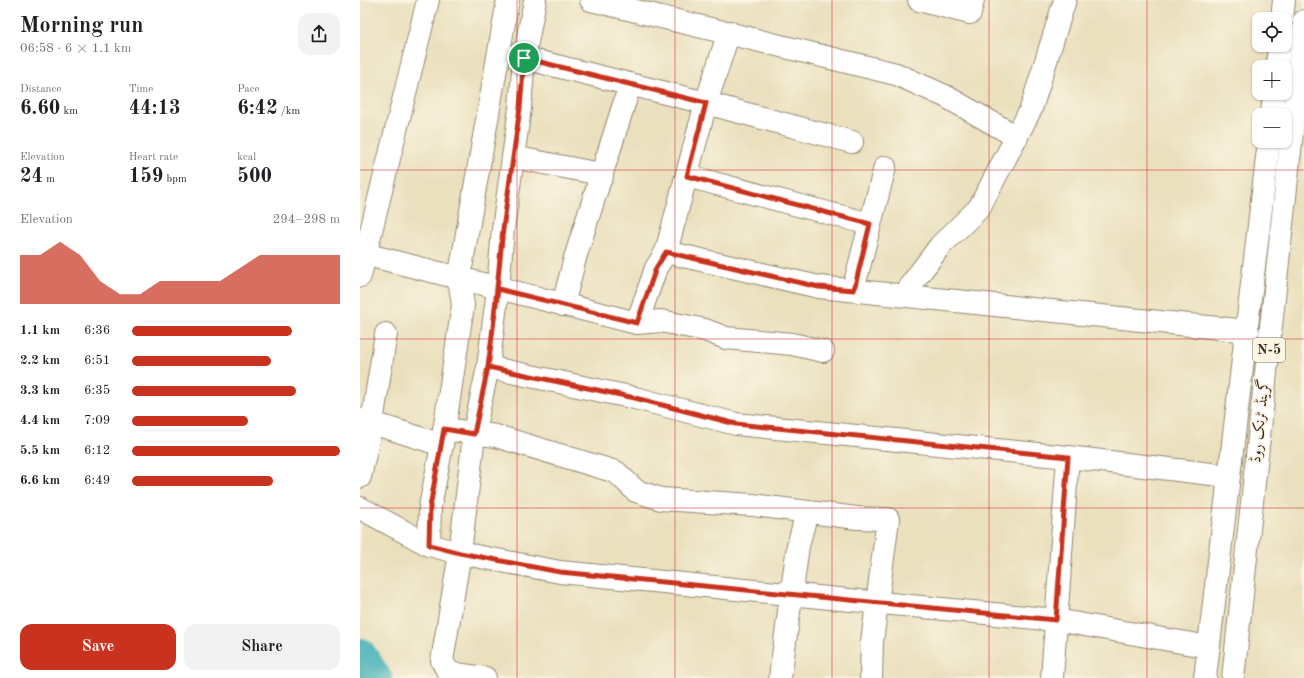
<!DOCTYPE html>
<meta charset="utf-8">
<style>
body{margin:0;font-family:"Old Standard TT",Amiri,serif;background:#f2f2f2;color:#202124;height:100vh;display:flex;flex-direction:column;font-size:15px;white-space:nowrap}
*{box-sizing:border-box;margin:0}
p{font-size:13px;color:#757577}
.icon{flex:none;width:22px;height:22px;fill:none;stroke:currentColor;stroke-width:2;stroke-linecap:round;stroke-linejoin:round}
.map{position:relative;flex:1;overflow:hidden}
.drawer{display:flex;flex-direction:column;background:#fff;width:360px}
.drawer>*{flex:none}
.controls{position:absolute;left:892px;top:12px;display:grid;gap:8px}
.controls a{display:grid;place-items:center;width:40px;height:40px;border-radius:8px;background:#fff;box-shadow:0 1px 3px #0004;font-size:20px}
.pin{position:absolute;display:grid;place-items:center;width:34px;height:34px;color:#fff;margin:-17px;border:2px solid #fff;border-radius:50%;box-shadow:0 1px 4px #0007}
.round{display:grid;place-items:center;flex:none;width:42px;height:42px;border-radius:12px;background:#f2f2f2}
.headline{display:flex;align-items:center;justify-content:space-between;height:68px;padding:0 20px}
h1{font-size:22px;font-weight:700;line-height:30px}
.metrics{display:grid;grid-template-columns:repeat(3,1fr);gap:6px;height:68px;padding:4px 20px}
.metrics div{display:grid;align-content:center}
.metrics b{font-size:20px;font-weight:700}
.metrics small{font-size:11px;font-weight:400}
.metrics p{font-size:11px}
.chart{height:112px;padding:8px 20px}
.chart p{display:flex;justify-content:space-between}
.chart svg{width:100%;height:72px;margin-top:4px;fill:#c8321e;opacity:.7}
.cta{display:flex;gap:8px;margin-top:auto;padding:8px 20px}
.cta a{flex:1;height:46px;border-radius:12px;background:#c8321e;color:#fff;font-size:16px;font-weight:700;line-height:46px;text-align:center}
.cta a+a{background:#f2f2f2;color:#202124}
ul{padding:0 20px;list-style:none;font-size:13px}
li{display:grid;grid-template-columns:64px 48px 1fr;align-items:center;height:30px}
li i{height:10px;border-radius:5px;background:#c8321e}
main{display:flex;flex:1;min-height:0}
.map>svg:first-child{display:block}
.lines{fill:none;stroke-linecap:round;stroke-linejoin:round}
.river{stroke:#3daeb6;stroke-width:32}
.minor-casing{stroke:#92856e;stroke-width:24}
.highway-casing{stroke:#92856e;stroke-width:24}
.minor{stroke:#fff;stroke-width:22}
.highway{stroke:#fff;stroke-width:22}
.route-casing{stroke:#fff;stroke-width:8}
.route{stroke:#c8321e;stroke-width:5}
.grid{fill:none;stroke:#d62828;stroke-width:1;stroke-opacity:0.55}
.labels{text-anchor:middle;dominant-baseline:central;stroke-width:3.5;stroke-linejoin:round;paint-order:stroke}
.shield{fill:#fcf5e5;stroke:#75675a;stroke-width:1}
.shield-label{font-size:14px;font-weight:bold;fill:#3b2a1e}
.street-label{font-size:15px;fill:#3b2a1e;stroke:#fcf5e5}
</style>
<main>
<section class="drawer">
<div class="headline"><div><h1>Morning run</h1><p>06:58 · 6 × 1.1 km</p></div><a class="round"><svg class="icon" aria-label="share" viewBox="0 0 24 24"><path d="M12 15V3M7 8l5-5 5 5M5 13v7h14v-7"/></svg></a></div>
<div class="metrics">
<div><p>Distance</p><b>6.60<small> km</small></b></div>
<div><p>Time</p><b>44:13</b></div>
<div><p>Pace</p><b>6:42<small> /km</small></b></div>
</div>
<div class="metrics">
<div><p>Elevation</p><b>24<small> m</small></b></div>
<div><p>Heart rate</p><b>159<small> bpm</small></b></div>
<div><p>kcal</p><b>500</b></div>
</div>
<div class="chart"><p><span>Elevation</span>294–298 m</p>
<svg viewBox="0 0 160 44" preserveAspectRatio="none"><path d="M0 44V14L10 14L20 6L30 14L40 30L50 38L60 38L70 30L80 30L90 30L100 30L110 22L120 14L130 14L140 14L150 14L160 14V44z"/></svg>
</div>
<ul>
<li><b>1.1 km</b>6:36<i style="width:77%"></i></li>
<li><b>2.2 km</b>6:51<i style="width:67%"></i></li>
<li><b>3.3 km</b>6:35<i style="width:79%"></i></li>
<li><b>4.4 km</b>7:09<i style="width:56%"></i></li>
<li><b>5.5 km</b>6:12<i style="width:100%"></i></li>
<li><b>6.6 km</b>6:49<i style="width:68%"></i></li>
</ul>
<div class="cta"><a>Save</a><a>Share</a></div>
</section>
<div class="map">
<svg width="944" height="678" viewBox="0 0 944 678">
<rect width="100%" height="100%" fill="#fcf5e5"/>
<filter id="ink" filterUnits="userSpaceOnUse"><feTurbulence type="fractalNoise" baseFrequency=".025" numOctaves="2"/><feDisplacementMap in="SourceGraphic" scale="8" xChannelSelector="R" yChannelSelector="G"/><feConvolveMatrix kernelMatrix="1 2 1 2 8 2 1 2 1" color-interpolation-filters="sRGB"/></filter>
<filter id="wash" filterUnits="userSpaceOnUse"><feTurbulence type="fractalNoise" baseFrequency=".012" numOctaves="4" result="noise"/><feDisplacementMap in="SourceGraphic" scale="16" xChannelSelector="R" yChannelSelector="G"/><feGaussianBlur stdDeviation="0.9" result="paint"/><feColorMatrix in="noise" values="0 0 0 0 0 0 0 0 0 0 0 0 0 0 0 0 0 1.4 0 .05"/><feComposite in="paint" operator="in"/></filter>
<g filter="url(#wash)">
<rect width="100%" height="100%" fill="#eae0bd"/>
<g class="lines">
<path class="river" d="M0,654L16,678"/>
</g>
</g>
<g filter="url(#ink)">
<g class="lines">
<g class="minor-casing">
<g id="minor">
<path d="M231,0L536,74L585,96L657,137"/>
<path d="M559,0L610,13L613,0"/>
<path d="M164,58L346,103L492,142"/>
<path d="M153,157L230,172L242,177"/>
<path d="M327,176L510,224"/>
<path d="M306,252L459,287L888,331"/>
<path d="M0,253L277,323L301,321L345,330L366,338L432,344L463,351"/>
<path d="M0,276L68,0"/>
<path d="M493,290L525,167"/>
<path d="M544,294L580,246L619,208L671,109L705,0"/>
<path d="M203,305L215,258L270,85"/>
<path d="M277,323L296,268L306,252L346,103L369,32"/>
<path d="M128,367L275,398L376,424L708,457L868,476"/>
<path d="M0,419L82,445"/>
<path d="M84,429L136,436L256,472L276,491L301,499L393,505L497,518L528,519L512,642L511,678"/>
<path d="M0,477L12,422L26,334"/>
<path d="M0,508L69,545L100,553L200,572L696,620L849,647"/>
<path d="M69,545L70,507L82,445L103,305L99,279L148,0"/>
<path d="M125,678L89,673L82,661L100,553L115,427L128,367L138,289L143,229L160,108L164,58L175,0"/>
<path d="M420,678L438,546L447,512"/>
<path d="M692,678L708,457"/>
</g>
</g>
<g class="highway-casing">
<g id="highway">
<path d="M922,19L924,0"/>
<path d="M917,67L919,45"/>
<path d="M912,115L914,93"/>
<path d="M845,678L909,141"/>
<path d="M873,678L944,21"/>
</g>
</g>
<use href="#minor" class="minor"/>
<use href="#highway" class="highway"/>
</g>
</g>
<g class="lines" filter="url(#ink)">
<g class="route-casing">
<path id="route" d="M164,58L160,108L143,229L133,328L128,367L114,434L84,429L70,507L69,545L100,553L200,572L696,620L708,457L376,424L275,398L128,367L138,289L277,323L296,268L306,252L459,287L494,290L510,224L327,176L346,103L164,58"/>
</g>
<use href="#route" class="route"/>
</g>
<path class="grid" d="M157,0V678M315,0V678M472,0V678M629,0V678M787,0V678M0,170H944M0,339H944M0,508H944"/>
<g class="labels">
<rect class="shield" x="893" y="338" width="32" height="24" rx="3"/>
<g class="shield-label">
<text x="909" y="350">N-5</text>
</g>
<g class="street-label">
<text transform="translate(901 421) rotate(-84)">گرینڈ ٹرنک روڈ</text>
</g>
</g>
</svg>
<div class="controls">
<a><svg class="icon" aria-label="locate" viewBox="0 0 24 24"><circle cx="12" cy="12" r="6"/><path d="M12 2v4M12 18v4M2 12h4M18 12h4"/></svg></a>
<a>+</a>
<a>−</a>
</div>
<div class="pin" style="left:164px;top:58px;background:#1e9e55"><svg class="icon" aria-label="arrive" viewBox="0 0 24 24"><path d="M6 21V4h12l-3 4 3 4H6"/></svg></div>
</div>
</main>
